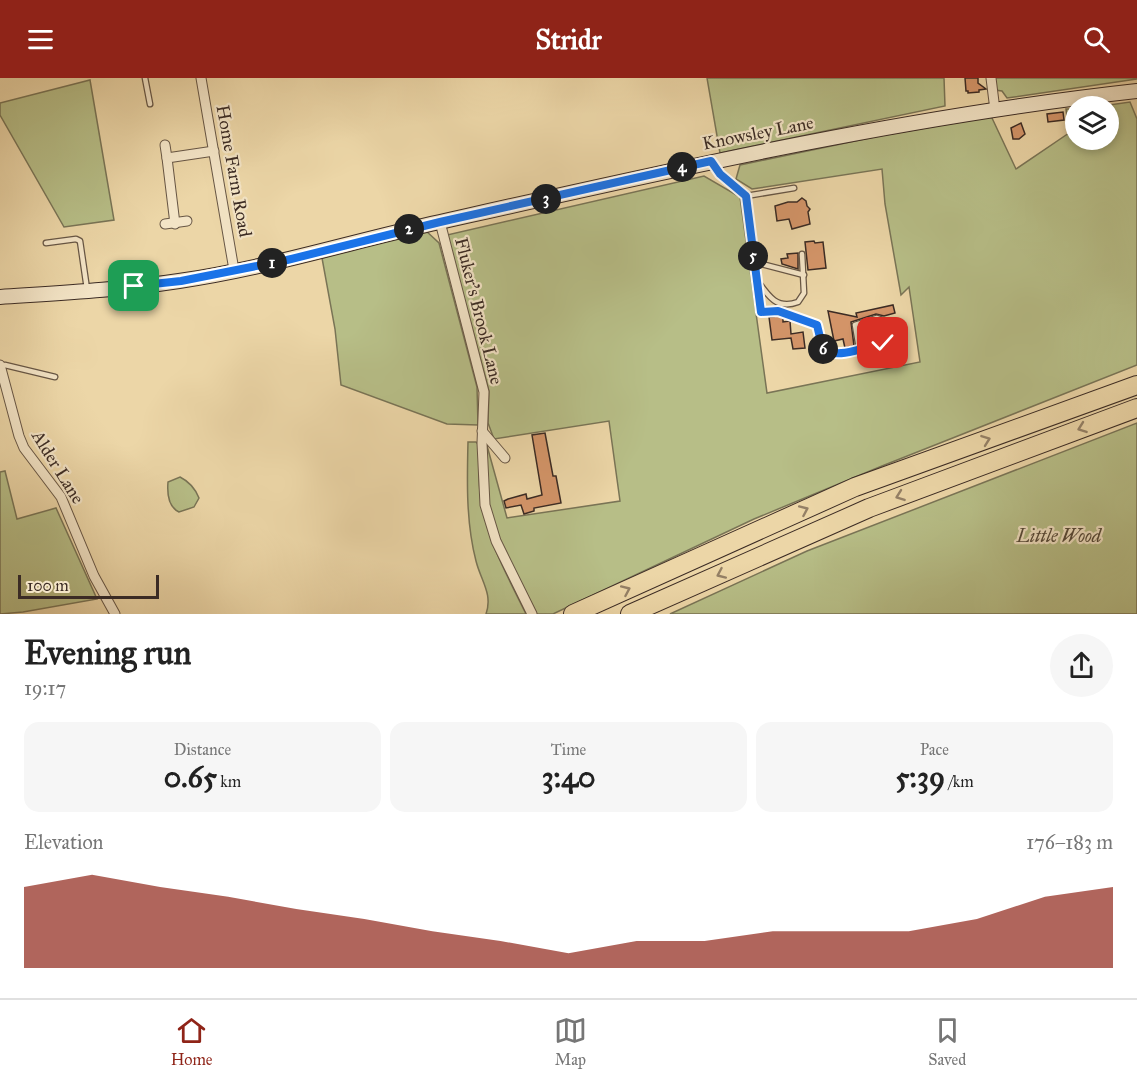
<!DOCTYPE html>
<meta charset="utf-8">
<style>
body{margin:0;font-family:"IM FELL Great Primer",serif;background:#f6f6f6;color:#222;height:100vh;display:flex;flex-direction:column;font-size:22px;white-space:nowrap}
*{box-sizing:border-box;margin:0}
p{font-size:20px;color:#767676}
.icon{flex:none;width:33px;height:33px;fill:none;stroke:currentColor;stroke-width:2;stroke-linecap:round;stroke-linejoin:round}
.map{position:relative;height:536px;overflow:hidden}
.drawer{display:flex;flex-direction:column;background:#fff;flex:1}
.drawer>*{flex:none}
.controls{position:absolute;left:1065px;top:18px;display:grid;gap:12px}
.controls a{display:grid;place-items:center;width:54px;height:54px;border-radius:50%;background:#fff;box-shadow:0 3px 9px #0003;font-size:30px}
.scale{position:absolute;left:18px;bottom:15px;width:141px;box-sizing:border-box;padding-left:6px;border:3px solid #3b2b24;border-top:0;font-size:16px;line-height:21px;white-space:nowrap;color:#3b2b24;-webkit-text-stroke:4px #f3e4c6;paint-order:stroke}
.pin{position:absolute;display:grid;place-items:center;width:51px;height:51px;color:#fff;margin:-26px;border-radius:12px;box-shadow:0 3px 9px #0006}
.km{position:absolute;width:30px;height:30px;margin:-15px;border-radius:50%;background:#222;color:#fff;font-size:16px;line-height:30px;text-align:center}
.round{display:grid;place-items:center;flex:none;width:63px;height:63px;border-radius:32px;background:#f6f6f6}
.head{display:flex;align-items:center;justify-content:space-between;height:102px;padding:0 24px}
h1{font-size:33px;font-weight:700;line-height:45px}
.metrics{display:grid;grid-template-columns:repeat(3,1fr);gap:9px;height:102px;padding:6px 24px}
.metrics div{display:grid;align-content:center;border-radius:15px;background:#f6f6f6;text-align:center}
.metrics b{font-size:30px;font-weight:700}
.metrics small{font-size:16px;font-weight:400}
.metrics p{font-size:16px}
.chart{height:168px;padding:12px 24px}
.chart p{display:flex;justify-content:space-between}
.chart svg{width:100%;height:108px;margin-top:6px;fill:#8f2418;opacity:.7}
header{display:flex;justify-content:space-between;align-items:center;height:78px;padding:0 24px;background:#8f2418;color:#fff;font-size:27px;font-weight:700}
.dock{display:flex;justify-content:space-around;align-items:center;height:84px;border-top:2px solid #e0e0e0;background:#fff;font-size:16px;color:#767676}
.dock a{display:grid;justify-items:center;gap:3px}
.dock .on{color:#8f2418}
.map>svg:first-child{display:block}
.green{fill:#b7be87;stroke:#797456;stroke-width:1.5}
.building{fill:#d49569;stroke:#3b2b24;stroke-width:1.5}
.lines{fill:none;stroke-linecap:round;stroke-linejoin:round}
.service-casing{stroke:#675645;stroke-width:7}
.minor-casing{stroke:#675645;stroke-width:11}
.secondary-casing{stroke:#3b2b24;stroke-width:16}
.motorway-casing{stroke:#3b2b24;stroke-width:20}
.service{stroke:#f3e4c6;stroke-width:4.5}
.minor{stroke:#f3e4c6;stroke-width:9}
.secondary{stroke:#f3e4c6;stroke-width:14}
.motorway{stroke:#ecd6a7;stroke-width:18}
.oneway{stroke:#948066}
.route-casing{stroke:#fff;stroke-width:12}
.route{stroke:#1a73e8;stroke-width:8}
.labels{text-anchor:middle;dominant-baseline:central;stroke-width:4.5;stroke-linejoin:round;paint-order:stroke}
.street-label{font-size:18px;fill:#3b2b24;stroke:#f3e4c6}
.park-label{font-size:18px;font-style:italic;fill:#544838;stroke:#f3e4c6}
</style>
<header><svg class="icon" aria-label="menu" viewBox="0 0 24 24"><path d="M4 6h16M4 12h16M4 18h16"/></svg>Stridr<svg class="icon" aria-label="search" viewBox="0 0 24 24"><circle cx="10" cy="10" r="6"/><path d="M15 15l6 6"/></svg></header>
<div class="map">
<svg width="1137" height="536" viewBox="0 0 1137 536">
<rect width="100%" height="100%" fill="#ecd6a7"/>
<filter id="stains"><feTurbulence type="fractalNoise" baseFrequency=".00333" numOctaves="4"/><feColorMatrix values="0 0 0 0 .2 0 0 0 0 .09 0 0 0 0 .02 0 0 0 .5 -.17"/></filter>
<radialGradient id="worn" r=".72"><stop offset=".6" stop-color="#630" stop-opacity="0"/><stop offset="1" stop-color="#630" stop-opacity=".3"/></radialGradient>
<g class="green">
<path d="M707,0H944L945,28L720,75Z"/>
<path d="M993,0H1137V1L1007,20L1002,13L995,12Z"/>
<path d="M90,2L114,142L64,149L0,37V25Z"/>
<path d="M1130,24L1137,41V287L882,388L754,441L553,536H537L499,461L487,419L486,364L507,440L620,423L609,343L494,361L488,345L489,313L447,157L704,98L740,119L767,315L920,284L909,209L901,217L885,126L882,91L752,111L736,101L740,87L879,58L989,39L992,40L1016,91L1069,55L1066,31H1075L1076,62H1108V28H1102Z"/>
<path d="M425,152L439,165L477,309L478,347L447,346L341,307L335,251L322,180Z"/>
<path d="M1137,345V536H670L807,473Z"/>
<path d="M468,364H476L479,367C479,385 478,404 481,423C488,464 508,499 526,536H486C493,516 481,503 476,483C466,445 467,403 468,364Z"/>
<path d="M5,393L17,441L56,430L97,521L23,534L0,536V394Z"/>
<path d="M180,399C190,404 195,410 199,420L194,429L179,434C168,429 167,416 168,404Z"/>
</g>
<g class="building">
<path d="M965,0H978V5L986,11L979,12V14L968,15V13H966Z"/>
<path d="M1063,34L1064,42L1048,44L1047,36Z"/>
<path d="M1021,45L1025,56L1019,61H1013L1011,50Z"/>
<path d="M802,120L806,123L807,128L810,131L808,134L810,146L792,151L789,141L777,143L775,128L788,124H797Z"/>
<path d="M814,163L815,165L823,164L826,190L808,192L805,164Z"/>
<path d="M798,175V191L782,186L781,181L788,180L787,176Z"/>
<path d="M893,227L895,235L884,238L876,236L851,244L854,268L845,270L843,261L834,263L828,233L857,239L856,235Z"/>
<path d="M778,238L783,240V244L790,243L791,256L803,254L805,270L793,271L791,260L772,262L769,239Z"/>
<path d="M545,355L553,398H556L561,425L534,430V433L524,436L521,427L506,430L504,423L508,421L526,416L527,421L542,417L532,357Z"/>
</g>
<g class="lines">
<g class="service-casing">
<g id="service">
<path d="M145,0L150,26"/>
<path d="M713,85L720,96L746,118L761,234L778,233L817,247L823,272C835,279 878,271 887,260L885,243L877,240L855,247L859,271"/>
<path d="M746,118L794,110"/>
<path d="M46,165L76,161L80,163L87,211"/>
<path d="M754,184L804,197"/>
<path d="M757,202C768,218 777,232 798,224L804,215L802,176"/>
<path d="M0,288L5,287L55,299"/>
</g>
</g>
<g class="minor-casing">
<g id="minor">
<path d="M201,0L234,192"/>
<path d="M991,0L995,32"/>
<path d="M165,67L167,80"/>
<path d="M440,144L484,314L482,365L485,427L496,463L532,536"/>
<path d="M165,146L187,143"/>
<path d="M175,146L167,80L214,73"/>
<path d="M0,287L19,358L24,370L61,419L94,498L115,536"/>
<path d="M482,353L505,380"/>
</g>
</g>
<g class="secondary-casing">
<path id="secondary" d="M0,219C60,215 120,212 179,203C268,190 353,163 440,144C671,92 901,39 1137,13"/>
</g>
<g class="motorway-casing">
<g id="motorway">
<path d="M573,536L855,409L1137,307"/>
<path d="M630,536L869,430L1137,330"/>
</g>
</g>
<use href="#service" class="service"/>
<use href="#minor" class="minor"/>
<use href="#secondary" class="secondary"/>
<use href="#motorway" class="motorway"/>
</g>
<defs><path id="oneway-chevron" d="M-2-3.5L2.5 0L-2 3.5" fill="none" stroke-width="1.6" stroke-linecap="round" stroke-linejoin="round" transform="scale(1.5)"/></defs>
<g class="oneway">
<use href="#oneway-chevron" transform="translate(1082 350) rotate(160)"/>
<use href="#oneway-chevron" transform="translate(986 362) rotate(-20)"/>
<use href="#oneway-chevron" transform="translate(900 418) rotate(160)"/>
<use href="#oneway-chevron" transform="translate(804 432) rotate(-24)"/>
<use href="#oneway-chevron" transform="translate(721 496) rotate(156)"/>
<use href="#oneway-chevron" transform="translate(626 512) rotate(-24)"/>
</g>
<g class="lines">
<g class="route-casing">
<path id="route" d="M134,208L181,203L287,182L440,144L711,83L720,96L746,118L761,234L778,233L817,247L823,272C840,281 865,269 883,265"/>
</g>
<use href="#route" class="route"/>
</g>
<g class="labels">
<g class="street-label">
<text transform="translate(758 55) rotate(-11)">Knowsley Lane</text>
<text transform="translate(234 93) rotate(80)">Home Farm Road</text>
<text transform="translate(479 233) rotate(76)">Fluker's Brook Lane</text>
<text transform="translate(58 389) rotate(58)">Alder Lane</text>
</g>
<g class="park-label">
<text x="1059" y="458">Little Wood</text>
</g>
</g>
<rect width="100%" height="100%" filter="url(#stains)"/>
<rect width="100%" height="100%" fill="url(#worn)"/>
</svg>
<div class="controls">
<a><svg class="icon" aria-label="layers" viewBox="0 0 24 24"><path d="M12 4l9 5-9 5-9-5zM3 14l9 5 9-5"/></svg></a>
</div>
<div class="scale">100 m</div>
<div class="pin" style="left:134px;top:208px;background:#1e9e55"><svg class="icon" aria-label="arrive" viewBox="0 0 24 24"><path d="M6 21V4h12l-3 4 3 4H6"/></svg></div>
<div class="pin" style="left:883px;top:265px;background:#d93025"><svg class="icon" aria-label="check" viewBox="0 0 24 24"><path d="M5 12l5 5 9-10"/></svg></div>
<b class="km" style="left:272px;top:185px">1</b>
<b class="km" style="left:409px;top:151px">2</b>
<b class="km" style="left:546px;top:121px">3</b>
<b class="km" style="left:682px;top:89px">4</b>
<b class="km" style="left:753px;top:178px">5</b>
<b class="km" style="left:823px;top:271px">6</b>
</div>
<section class="drawer">
<div class="head"><div><h1>Evening run</h1><p>19:17</p></div><a class="round"><svg class="icon" aria-label="share" viewBox="0 0 24 24"><path d="M12 15V3M7 8l5-5 5 5M5 13v7h14v-7"/></svg></a></div>
<div class="metrics">
<div><p>Distance</p><b>0.65<small> km</small></b></div>
<div><p>Time</p><b>3:40</b></div>
<div><p>Pace</p><b>5:39<small> /km</small></b></div>
</div>
<div class="chart"><p><span>Elevation</span>176–183 m</p>
<svg viewBox="0 0 160 44" preserveAspectRatio="none"><path d="M0 44V11L10 6L20 11L30 15L40 20L50 24L60 29L70 33L80 38L90 33L100 33L110 29L120 29L130 29L140 24L150 15L160 11V44z"/></svg>
</div>
</section>
<nav class="dock">
<a class="on"><svg class="icon" aria-label="home" viewBox="0 0 24 24"><path d="M3 11l9-7 9 7M6 9v11h12V9"/></svg>Home</a>
<a><svg class="icon" aria-label="map" viewBox="0 0 24 24"><path d="M3 6l6-2 6 2 6-2v14l-6 2-6-2-6 2zM9 4v14M15 6v14"/></svg>Map</a>
<a><svg class="icon" aria-label="saved" viewBox="0 0 24 24"><path d="M7 4h10v16l-5-4-5 4z"/></svg>Saved</a>
</nav>
